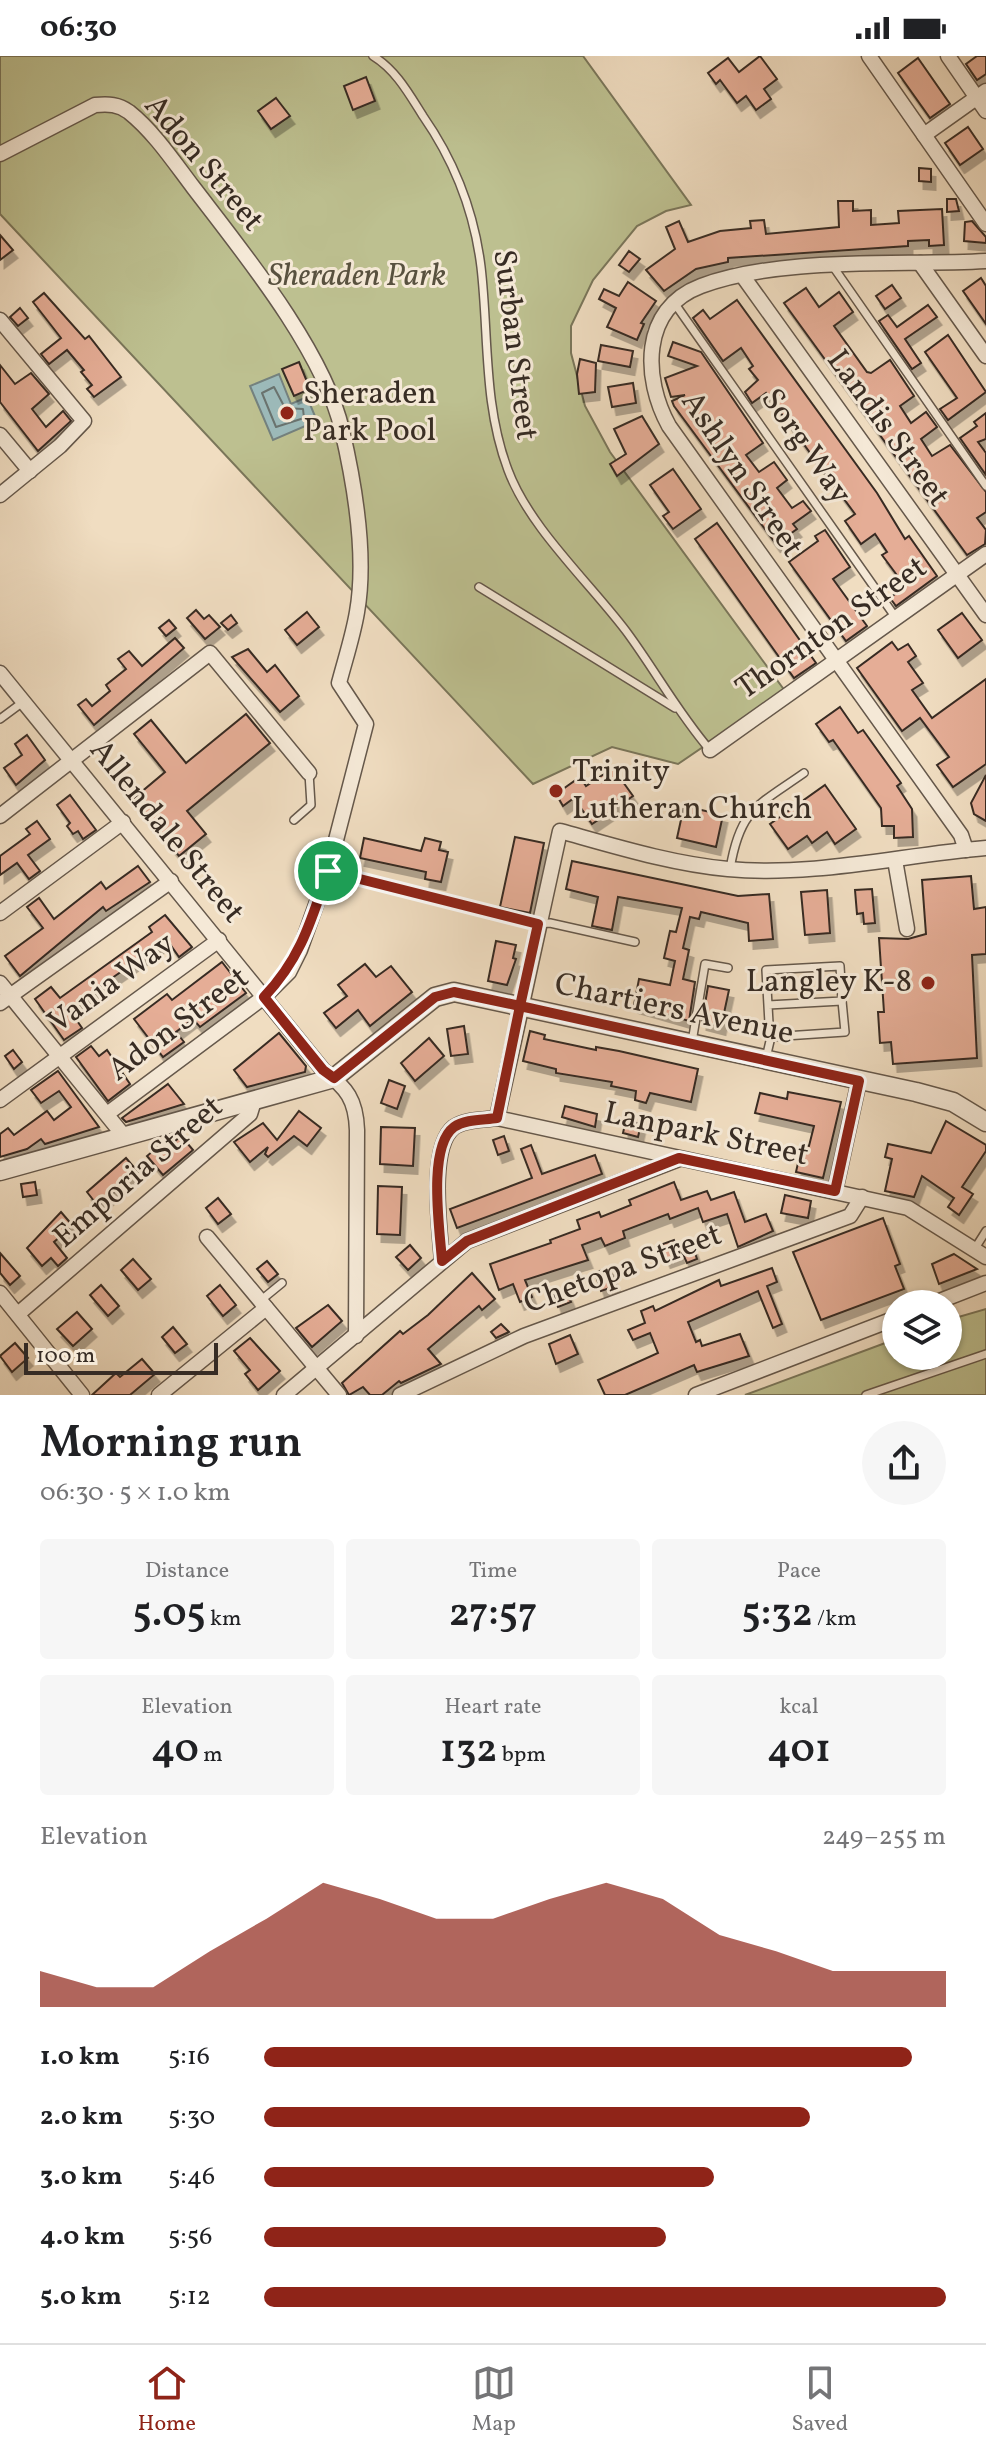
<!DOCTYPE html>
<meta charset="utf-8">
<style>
body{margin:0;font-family:Vollkorn,serif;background:#f6f6f6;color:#202124;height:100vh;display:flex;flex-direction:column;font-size:30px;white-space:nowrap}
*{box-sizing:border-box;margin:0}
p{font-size:26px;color:#757577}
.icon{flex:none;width:44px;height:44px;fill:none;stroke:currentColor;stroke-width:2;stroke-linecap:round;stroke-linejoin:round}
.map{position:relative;height:1339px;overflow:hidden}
.sheet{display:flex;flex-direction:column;background:#fff;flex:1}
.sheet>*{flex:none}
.buttons{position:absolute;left:882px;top:1234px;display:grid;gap:16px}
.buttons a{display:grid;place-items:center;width:80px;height:80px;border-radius:50%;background:#fff;box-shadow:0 2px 6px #0004;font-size:40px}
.scale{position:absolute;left:24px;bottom:20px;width:194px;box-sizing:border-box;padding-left:8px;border:4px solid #372c24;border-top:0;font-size:22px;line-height:28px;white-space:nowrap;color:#372c24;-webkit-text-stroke:6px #f5e9d7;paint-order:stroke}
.pin{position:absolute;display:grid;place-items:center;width:68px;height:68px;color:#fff;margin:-34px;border:4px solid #fff;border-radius:50%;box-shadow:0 2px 8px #0007}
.round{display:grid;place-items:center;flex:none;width:84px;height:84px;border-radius:42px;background:#f6f6f6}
.summary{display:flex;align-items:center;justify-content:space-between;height:136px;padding:0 40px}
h1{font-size:44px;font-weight:600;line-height:60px}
.stats{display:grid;grid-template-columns:repeat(3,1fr);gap:12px;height:136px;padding:8px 40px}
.stats div{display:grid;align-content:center;border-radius:8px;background:#f6f6f6;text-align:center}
.stats b{font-size:40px;font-weight:600}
.stats small{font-size:22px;font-weight:400}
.stats p{font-size:22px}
.chart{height:224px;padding:16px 40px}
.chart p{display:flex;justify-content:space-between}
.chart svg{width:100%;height:144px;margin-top:8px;fill:#8f2418;opacity:.7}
ul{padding:0 40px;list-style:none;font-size:26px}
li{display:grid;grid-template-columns:128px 96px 1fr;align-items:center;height:60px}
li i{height:20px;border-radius:10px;background:#8f2418}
.status{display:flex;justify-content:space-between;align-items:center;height:56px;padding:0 40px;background:#fff;direction:ltr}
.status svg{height:22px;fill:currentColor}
.dock{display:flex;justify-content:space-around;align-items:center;height:112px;border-top:2px solid #e0e0e0;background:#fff;font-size:22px;color:#757577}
.dock a{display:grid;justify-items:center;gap:4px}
.dock .selected{color:#8f2418}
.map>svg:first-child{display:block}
.green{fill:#bdc090;stroke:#7a765a;stroke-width:2}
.water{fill:#9cbaba;stroke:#74817e;stroke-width:2}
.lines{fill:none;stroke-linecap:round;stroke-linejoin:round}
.shore{stroke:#6a736f;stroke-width:2}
.building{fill:#e5ad96;stroke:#372c24;stroke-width:2;filter:url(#shadow)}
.service-casing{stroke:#65584b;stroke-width:10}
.minor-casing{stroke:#65584b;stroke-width:17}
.tertiary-casing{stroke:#65584b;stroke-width:21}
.service{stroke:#f5e9d7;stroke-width:7}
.minor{stroke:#f5e9d7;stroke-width:14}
.tertiary{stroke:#f5e9d7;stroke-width:18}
.route-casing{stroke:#fff;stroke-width:16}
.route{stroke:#8f2418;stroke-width:10}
.poi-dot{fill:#8f2418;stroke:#f5e9d7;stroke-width:3}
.labels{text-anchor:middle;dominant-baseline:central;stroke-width:6;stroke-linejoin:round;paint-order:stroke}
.street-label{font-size:32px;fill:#372c24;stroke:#f5e9d7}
.park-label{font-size:32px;font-style:italic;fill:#58513f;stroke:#f5e9d7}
.poi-label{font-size:32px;fill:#372c24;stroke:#f5e9d7;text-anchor:start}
</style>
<div class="status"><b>06:30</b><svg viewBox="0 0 49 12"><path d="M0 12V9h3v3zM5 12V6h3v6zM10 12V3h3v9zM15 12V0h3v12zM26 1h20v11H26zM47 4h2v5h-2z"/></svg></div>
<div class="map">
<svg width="986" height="1339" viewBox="0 0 986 1339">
<defs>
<filter id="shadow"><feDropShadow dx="4.5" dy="8" stdDeviation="0" flood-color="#0004"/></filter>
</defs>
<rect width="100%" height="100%" fill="#f0ddc1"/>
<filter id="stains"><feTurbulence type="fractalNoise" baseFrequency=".0025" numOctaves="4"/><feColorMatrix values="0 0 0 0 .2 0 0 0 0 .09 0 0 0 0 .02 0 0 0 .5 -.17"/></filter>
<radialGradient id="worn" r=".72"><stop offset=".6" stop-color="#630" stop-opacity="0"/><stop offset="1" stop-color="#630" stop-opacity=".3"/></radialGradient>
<g class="green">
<path d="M0,0H583L691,149L666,155L637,170L593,224L571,270V297L585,350L610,396L785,635L678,708L612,691L533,728L0,158Z"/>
<path d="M986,1253V1339H745L896,1283V1300H948V1264Z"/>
</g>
<path class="water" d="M279,318L291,348L307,341L317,365L273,384L250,330Z"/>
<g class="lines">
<path class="shore" d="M274,331L285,352L303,353L304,362L276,371L262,337Z"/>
</g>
<g class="building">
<path d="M760,0L777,23L764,33L771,43L756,54L746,40L737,47L720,24L716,28L708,17L728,2L739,16Z"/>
<path d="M977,0H986V18L977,24L966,8Z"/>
<path d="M918,2L950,48L930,62L898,17Z"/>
<path d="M366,21L375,45L353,54L344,30Z"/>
<path d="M276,42L290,60L271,73L258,55Z"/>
<path d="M968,71L983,93L960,109L945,87Z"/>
<path d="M919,112L931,113V126L919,125Z"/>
<path d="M947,143H956L959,155L947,156Z"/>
<path d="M838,145H853V155L871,154V169L899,167L898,155L942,153L944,189L929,190V184L908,185V190L728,202V206L696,213L664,235L646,214L675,193L666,171L679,165L688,186L720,175L751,172L750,165L764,164L766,178L839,171Z"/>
<path d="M972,165L986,181V187L964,185L965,166Z"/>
<path d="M0,179L13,194L0,204Z"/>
<path d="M629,195L640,203L629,216L619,209Z"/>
<path d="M981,222L986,230V268L963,235Z"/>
<path d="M628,226L656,245L641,267L644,268L637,284L607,271L616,252L599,243L604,233L619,240Z"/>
<path d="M892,229L901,242L885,253L876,240Z"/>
<path d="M806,232L819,251L839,236L853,256L834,270L867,316L871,317L890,304L914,340L900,350L911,367L926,356L937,371L921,383L932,400L950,389L986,436V456L977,462L986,474L985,488L967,499L784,247Z"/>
<path d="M44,237L85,283L89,280L121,321L94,341L87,333L92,329L81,316L84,314L67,294L49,308L41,298L61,282L33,246Z"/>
<path d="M737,244L877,437L905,483L909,480L937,520L896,550L890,542L905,530L882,499L887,496L875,478L861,488L845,465L855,458L766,337L752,347L745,336L758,324L749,313L753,310L741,292L723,305L693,262L703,254L710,263Z"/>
<path d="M928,249L937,261L905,283L921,307L912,313L879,265L888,259L897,271Z"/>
<path d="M20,252L28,262L18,270L10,261Z"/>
<path d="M948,279L986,336L948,364L940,353L957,342L925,296Z"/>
<path d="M673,286L701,296L763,387L746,399L759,416L774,406L787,424L777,432L792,452L803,445L811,455L793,468L797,473L776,488L674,350L672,345L685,339L671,341L665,322L697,310L668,300Z"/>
<path d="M601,289L633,295L630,311L598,305Z"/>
<path d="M580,303L596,307L595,336L579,338L577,318Z"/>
<path d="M299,306L310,333L294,340L282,313Z"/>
<path d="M0,309L15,328L31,317L49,338L32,353L46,371L63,355L71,365L38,395L0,346Z"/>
<path d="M633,327L636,347L612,351L608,331Z"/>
<path d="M986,357V383L978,386L986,397V419L960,382L977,370L974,366Z"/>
<path d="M642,360L659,388L617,420L610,408L626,398L614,373Z"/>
<path d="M673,413L701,453L673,473L663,460L669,456L650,429Z"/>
<path d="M717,467L816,607L794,622L695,483Z"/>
<path d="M825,474L850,511L833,523L867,570L846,585L789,506L818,485L815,480Z"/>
<path d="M196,554L204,563L209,559L220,571L205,583L187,562Z"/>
<path d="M307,556L319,571L297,589L285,574Z"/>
<path d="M962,557L982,584L958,602L938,574Z"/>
<path d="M231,559L237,567L228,574L221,567Z"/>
<path d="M169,564L176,572L166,580L159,572Z"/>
<path d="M175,582L184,592L94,669L78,649L86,643L92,650L110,635L106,629L126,613L118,603L129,595L142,610Z"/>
<path d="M892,586L898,594L908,588L916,600L908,606L923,627L912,634L932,662L986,623V708L953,731L937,709L949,701L920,662L902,675L857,612Z"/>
<path d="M248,593L267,616L275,609L299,640L280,656L232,601Z"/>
<path d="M840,651L858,677L863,674L901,727L897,730L912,753L913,781L894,782V770H882L881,752L833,684L829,686L816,668Z"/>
<path d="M246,658L270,687L187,755L206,778L179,800L133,743L165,716L134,678L151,664L186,707Z"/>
<path d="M27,679L45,704L16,729L4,712L22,699L15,688Z"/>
<path d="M613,712L633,740L592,768L574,742L563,750L556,738L580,721L586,730Z"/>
<path d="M986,719V765L974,758L971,747Z"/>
<path d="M825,729L856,773L835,788L827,776L812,787L807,780L788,793L770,768Z"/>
<path d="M70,739L96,774L83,783L78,775L73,778L67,770L70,767L57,749Z"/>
<path d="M684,750L723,759L716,791L677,782Z"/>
<path d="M37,765L50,783L28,799L40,815L29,823L17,807L0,819V800L30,778L26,773Z"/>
<path d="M515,781L544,787L530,857L500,851Z"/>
<path d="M364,782L421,795L425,782L441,786L439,794L448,796L441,826L425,823L426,816L360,802Z"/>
<path d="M572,805L738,840L769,838L773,883L749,885L748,867L701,856L699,863L690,861L683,892L689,894L683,923L695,926L689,965L634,949L639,923L670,929L675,905L664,902L670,875L676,876L682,852L618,841L612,874L592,870L598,841L566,833Z"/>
<path d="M138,810L150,826L106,855L103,851L20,920L5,900L43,872L27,851L39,842L54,863L101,826L106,833Z"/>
<path d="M971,820L974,853L986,851V898L972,899L977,1002L893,1008L891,986L880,987L878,956H884L879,882L908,883L926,878L922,824Z"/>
<path d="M872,833L875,867L864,868L863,857L857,858L855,834Z"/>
<path d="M827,834L830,877L805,879L801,836Z"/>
<path d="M165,859L192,891L179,901L167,884L102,929L71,956L82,972L64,984L35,943L51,931L60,942L152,876L149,871Z"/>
<path d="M496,885L516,889L513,902L516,903L507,929L488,925Z"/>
<path d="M222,906L246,937L200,971L193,963L176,976L184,986L163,1001L134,963L167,938L172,944Z"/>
<path d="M365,908L376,921L391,910L412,936L370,970L358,954L336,972L324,957L347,940L338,929Z"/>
<path d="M708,930L729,934L721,971L702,966Z"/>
<path d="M464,970L468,998L451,1000L447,973Z"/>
<path d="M530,975L545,979L544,983L596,994V991L619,995L698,1013L691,1046L650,1037L646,1047L635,1044L636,1035L611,1030L612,1026L556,1017V1013L523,1005Z"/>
<path d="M279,977L306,1010L305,1016L247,1031L234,1014Z"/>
<path d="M429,982L444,1000L415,1025L401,1007Z"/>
<path d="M91,990L99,1000L107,994L130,1028L108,1045L76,1001Z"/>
<path d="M13,994L22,1006L14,1013L5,1000Z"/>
<path d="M58,1015L99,1071L45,1088L41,1083L27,1093L0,1101V1078L8,1072L14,1079L47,1055L54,1064L71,1051L59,1035L41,1047L31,1034Z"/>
<path d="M389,1024L405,1030L397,1053L381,1047Z"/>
<path d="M168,1028L184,1048L126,1066L122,1062Z"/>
<path d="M788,1036L841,1046L823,1122L796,1116L802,1089L809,1090L814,1070L755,1057L760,1037L787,1043Z"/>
<path d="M565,1050L597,1058L595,1071L562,1061Z"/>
<path d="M299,1055L321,1072L307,1090L294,1080L268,1101L265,1098L268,1091L250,1106L234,1086L263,1067L277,1084Z"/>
<path d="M626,1064L641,1068L638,1081L623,1077Z"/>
<path d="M946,1065L986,1089V1095L962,1131L973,1138L959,1159L948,1151L954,1142L922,1120L914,1141L885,1135L892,1103L885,1101L888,1088L931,1097Z"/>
<path d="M381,1071L415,1072L413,1110L380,1108Z"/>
<path d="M181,1080L193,1094L163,1119L147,1100L160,1089L165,1094Z"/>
<path d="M504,1080L509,1095L498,1099L493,1084Z"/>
<path d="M531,1089L542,1118L595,1099L602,1118L457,1172L450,1153L532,1122L521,1093Z"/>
<path d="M126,1102L138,1116L98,1150L87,1136Z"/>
<path d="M35,1126L37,1139L23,1141L21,1128Z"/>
<path d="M674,1126L681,1144L707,1135L711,1144L734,1136L745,1166L766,1158L773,1175L738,1191L727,1158L703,1166L698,1152L670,1163L668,1158L623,1175L625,1182L605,1190L601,1182L582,1189L588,1204L525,1224L532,1241L520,1246L513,1228L499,1234L490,1208L551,1187L550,1184L580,1173L577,1164L599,1156L601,1161L631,1149L629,1144Z"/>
<path d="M378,1130L402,1131L400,1179L377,1178Z"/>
<path d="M785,1139L811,1145L808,1162L781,1157Z"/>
<path d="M218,1142L231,1158L218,1168L206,1152Z"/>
<path d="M61,1156L73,1170L54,1186L67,1202L58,1210L51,1202L42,1210L27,1192Z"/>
<path d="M883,1162L900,1208L895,1210L904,1233L821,1264L793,1196Z"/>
<path d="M674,1184L680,1199L666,1204L660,1189Z"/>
<path d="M410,1189L421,1202L408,1214L396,1201Z"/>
<path d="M693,1191L697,1203L687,1207L682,1196Z"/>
<path d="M0,1197L20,1220L10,1229L0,1217Z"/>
<path d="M954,1198L977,1213L939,1228L932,1208Z"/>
<path d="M133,1203L151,1223L138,1234L121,1214Z"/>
<path d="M267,1205L278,1218L268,1226L257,1213Z"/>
<path d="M609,1211L616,1230L601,1235L595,1217Z"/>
<path d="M772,1212L777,1226L767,1230L782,1268L773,1272L758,1235L688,1266L696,1286L700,1284L702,1290L740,1278L749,1300L697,1316L694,1309L625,1339H605L598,1324L658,1297L650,1277L633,1284L628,1274L645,1267L641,1255L653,1250L655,1255L719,1224L721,1230Z"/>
<path d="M472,1217L495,1243L482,1254L479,1250L428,1293L441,1308L401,1327L399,1325L382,1339H370L363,1331L349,1339L342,1327L400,1275L403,1278L428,1259Z"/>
<path d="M101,1229L119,1250L108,1260L90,1239Z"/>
<path d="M220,1229L236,1249L223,1260L207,1240Z"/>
<path d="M566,1234L571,1246L558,1251L554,1239Z"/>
<path d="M328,1249L342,1265L312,1291L296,1272Z"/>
<path d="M77,1256L92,1273L73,1290L57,1273Z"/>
<path d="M501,1268L509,1276L496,1282L491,1276Z"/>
<path d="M173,1271L187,1288L175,1297L162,1281Z"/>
<path d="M570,1279L578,1298L556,1308L549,1288Z"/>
<path d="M250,1282L280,1315L258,1334L245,1318L250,1314L234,1295Z"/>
<path d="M15,1287L28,1302L12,1316L0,1300Z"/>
<path d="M142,1303L155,1318L130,1339H92L116,1317L120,1321Z"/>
</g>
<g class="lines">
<g class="service-casing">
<g id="service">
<path d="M373,0C396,14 409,38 423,60C455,106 474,154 481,211C489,279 483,348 508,414C529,471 589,526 626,575C655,614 678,657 710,694"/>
<path d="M832,209L986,430"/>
<path d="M675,248L896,562"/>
<path d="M479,531L675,652"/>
<path d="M0,663L23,646"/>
<path d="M294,764L311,749L309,717"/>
<path d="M730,813C740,753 757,750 804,717"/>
<path d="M328,815L538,868L550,867L635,886"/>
<path d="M770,981L845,976L842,945"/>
<path d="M692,986L705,908L728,912"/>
<path d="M766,1002L770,985L766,914L840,910L842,945L768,949"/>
<path d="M974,1194L986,1175"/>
<path d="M260,1245L282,1227"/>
<path d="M866,1339L986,1298"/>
</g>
</g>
<g class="minor-casing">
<g id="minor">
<path d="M869,0L986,168"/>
<path d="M948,0L986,55"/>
<path d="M924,79L986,35"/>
<path d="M0,98L95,49C109,48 118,48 129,56C154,76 174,106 193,131C242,195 324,295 342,374C355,430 367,499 357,556C353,580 345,604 339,627L366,668L328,815L300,894L289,916L264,941L107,1058"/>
<path d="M920,207L986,300"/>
<path d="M742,219L986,559"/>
<path d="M0,264L84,365L60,390L0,439"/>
<path d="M0,379L30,415"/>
<path d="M0,617L323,1014C347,1032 356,1044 357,1074L356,1280"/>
<path d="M710,694L986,498"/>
<path d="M0,760L210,597L309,717"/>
<path d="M966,794L961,779L669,370C643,323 640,253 701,230C782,200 899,210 986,205"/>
<path d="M895,804L907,873"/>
<path d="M0,857L123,766"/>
<path d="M0,927L124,1080"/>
<path d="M0,947L171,825"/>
<path d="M0,1044L219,884"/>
<path d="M497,1062L560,775C614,790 672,808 728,813C814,821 901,799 986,792"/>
<path d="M835,1135L859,1025"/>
<path d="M207,1181L339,1339"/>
<path d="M442,1205C440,1175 428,1091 454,1071C465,1063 484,1064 497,1062L908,1152L986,1201"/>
<path d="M0,1237L82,1339"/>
<path d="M932,1248L986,1227"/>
<path d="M18,1258L250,1058L254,1045"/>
<path d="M159,1339L266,1252"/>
<path d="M284,1339L467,1185L679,1103"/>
<path d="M400,1339L524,1280L850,1160L862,1141"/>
<path d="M696,1339L896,1262"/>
</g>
</g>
<g class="tertiary-casing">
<path id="tertiary" d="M0,1115L334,1022L435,941L454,936L916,1036L953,1046L986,1066"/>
</g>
<use href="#service" class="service"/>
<use href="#minor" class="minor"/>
<use href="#tertiary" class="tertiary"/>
</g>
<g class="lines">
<g class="route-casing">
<path id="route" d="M328,815C311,865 301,902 264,941L323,1014L334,1022L435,941L454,936L520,950L497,1062C484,1064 465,1063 454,1071C427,1091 440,1175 442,1205L467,1185L679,1102L835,1135L859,1025L520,950L538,868L328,815"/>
</g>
<use href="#route" class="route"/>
</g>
<g class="poi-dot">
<circle cx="287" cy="357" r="8"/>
<circle cx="556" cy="735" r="8"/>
<circle cx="928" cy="927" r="8"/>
</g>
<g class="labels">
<g class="street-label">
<text transform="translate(203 108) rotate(50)">Adon Street</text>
<text transform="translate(514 289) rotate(83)">Surban Street</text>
<text transform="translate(887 373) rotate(54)">Landis Street</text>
<text transform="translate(805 391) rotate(55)">Sorg Way</text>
<text transform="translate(741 419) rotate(56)">Ashlyn Street</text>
<text transform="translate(832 573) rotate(-35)">Thornton Street</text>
<text transform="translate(166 776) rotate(51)">Allendale Street</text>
<text transform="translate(112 928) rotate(-36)">Vania Way</text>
<text transform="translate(674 954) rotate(12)">Chartiers Avenue</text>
<text transform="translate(179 969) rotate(-37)">Adon Street</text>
<text transform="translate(706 1079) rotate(12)">Lanpark Street</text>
<text transform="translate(139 1117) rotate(-41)">Emporia Street</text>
<text transform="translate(623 1214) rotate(-20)">Chetopa Street</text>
</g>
<g class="park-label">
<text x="357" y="221">Sheraden Park</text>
</g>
<g class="poi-label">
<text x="303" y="339">Sheraden<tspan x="303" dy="37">Park Pool</tspan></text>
<text x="572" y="717">Trinity<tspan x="572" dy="37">Lutheran Church</tspan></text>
<text x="912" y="927" text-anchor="end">Langley K-8</text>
</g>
</g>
<rect width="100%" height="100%" filter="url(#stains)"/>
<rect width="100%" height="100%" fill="url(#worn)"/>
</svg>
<div class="buttons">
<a><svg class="icon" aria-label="layers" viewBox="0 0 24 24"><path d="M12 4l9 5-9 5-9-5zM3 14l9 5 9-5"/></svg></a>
</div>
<div class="scale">100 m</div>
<div class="pin" style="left:328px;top:815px;background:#1e9e55"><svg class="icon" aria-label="arrive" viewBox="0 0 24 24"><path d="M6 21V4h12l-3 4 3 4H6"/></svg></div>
</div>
<section class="sheet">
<div class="summary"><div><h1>Morning run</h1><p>06:30 · 5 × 1.0 km</p></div><a class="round"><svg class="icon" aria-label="share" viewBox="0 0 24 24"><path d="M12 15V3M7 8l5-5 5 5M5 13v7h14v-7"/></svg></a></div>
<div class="stats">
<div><p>Distance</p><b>5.05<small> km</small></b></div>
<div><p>Time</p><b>27:57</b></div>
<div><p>Pace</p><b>5:32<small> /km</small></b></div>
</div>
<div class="stats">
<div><p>Elevation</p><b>40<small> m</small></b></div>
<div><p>Heart rate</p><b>132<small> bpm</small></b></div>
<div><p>kcal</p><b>401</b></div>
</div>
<div class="chart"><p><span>Elevation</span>249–255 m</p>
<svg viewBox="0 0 160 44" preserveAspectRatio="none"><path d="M0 44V33L10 38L20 38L30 27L40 17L50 6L60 11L70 17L80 17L90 11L100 6L110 11L120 22L130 27L140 33L150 33L160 33V44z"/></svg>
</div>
<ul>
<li><b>1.0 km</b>5:16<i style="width:95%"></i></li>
<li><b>2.0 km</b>5:30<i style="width:80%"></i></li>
<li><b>3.0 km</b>5:46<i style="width:66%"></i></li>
<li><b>4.0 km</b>5:56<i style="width:59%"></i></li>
<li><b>5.0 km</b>5:12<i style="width:100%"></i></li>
</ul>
</section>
<nav class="dock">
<a class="selected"><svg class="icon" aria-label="home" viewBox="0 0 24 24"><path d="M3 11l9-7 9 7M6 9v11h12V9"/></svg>Home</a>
<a><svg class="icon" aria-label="map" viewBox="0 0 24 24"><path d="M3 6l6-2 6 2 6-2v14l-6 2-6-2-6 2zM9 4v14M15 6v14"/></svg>Map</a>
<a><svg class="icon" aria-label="saved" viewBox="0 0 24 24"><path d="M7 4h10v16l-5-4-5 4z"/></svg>Saved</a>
</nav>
